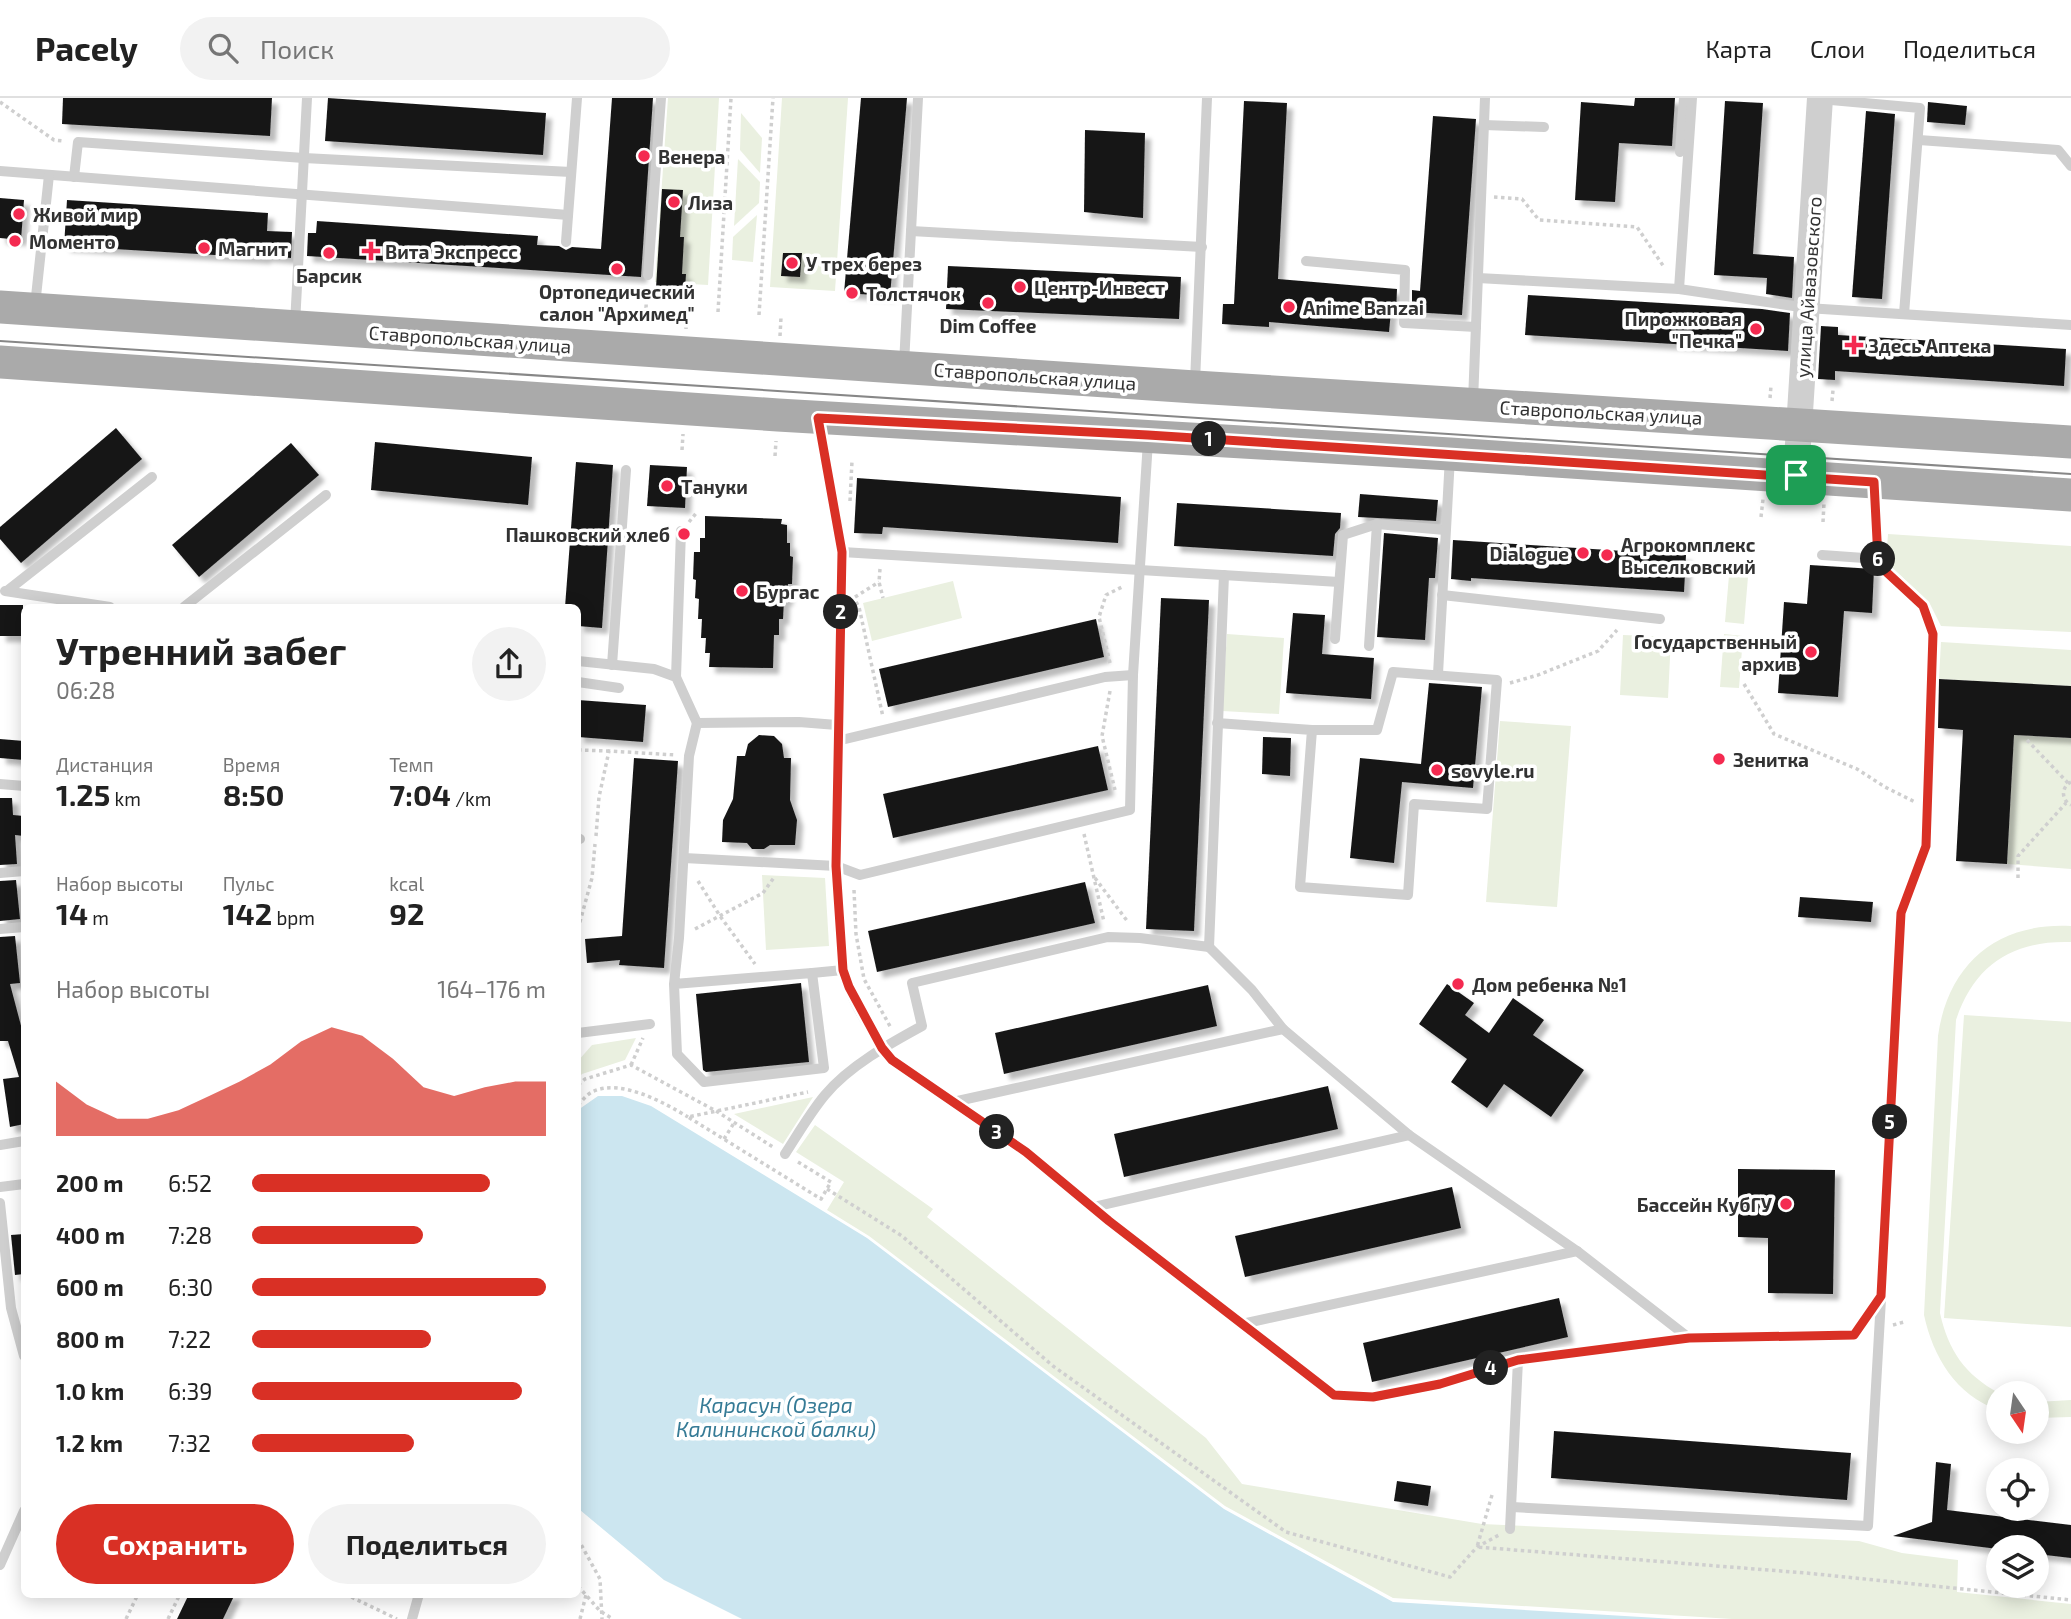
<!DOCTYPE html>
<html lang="ru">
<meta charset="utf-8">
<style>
body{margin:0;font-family:"Exo 2",sans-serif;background:#f2f2f2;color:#222;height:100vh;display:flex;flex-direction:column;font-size:26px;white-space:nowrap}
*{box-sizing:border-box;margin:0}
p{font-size:23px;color:#767676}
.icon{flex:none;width:38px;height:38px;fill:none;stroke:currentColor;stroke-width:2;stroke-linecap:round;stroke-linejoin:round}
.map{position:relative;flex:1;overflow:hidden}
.sheet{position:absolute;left:21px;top:506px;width:560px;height:994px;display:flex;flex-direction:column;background:#fff;border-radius:10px;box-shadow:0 4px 18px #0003}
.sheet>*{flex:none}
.needle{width:46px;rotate:167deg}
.fabs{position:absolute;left:1986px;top:1283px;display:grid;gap:14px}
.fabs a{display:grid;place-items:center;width:63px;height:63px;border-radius:50%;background:#fff;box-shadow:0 4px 18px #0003;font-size:35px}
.pin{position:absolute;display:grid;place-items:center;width:60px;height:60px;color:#fff;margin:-30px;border-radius:14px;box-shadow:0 4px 10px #0006}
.km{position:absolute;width:35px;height:35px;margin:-18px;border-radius:50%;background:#222;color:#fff;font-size:19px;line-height:35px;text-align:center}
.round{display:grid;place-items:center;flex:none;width:74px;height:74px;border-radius:37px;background:#f2f2f2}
.overview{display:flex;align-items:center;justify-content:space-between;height:119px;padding:0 35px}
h1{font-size:38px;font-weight:700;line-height:52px}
.metrics{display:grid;grid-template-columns:repeat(3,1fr);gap:10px;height:119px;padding:7px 35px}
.metrics div{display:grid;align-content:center}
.metrics b{font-size:30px;font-weight:700}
.metrics small{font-size:19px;font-weight:400}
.metrics p{font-size:19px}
.chart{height:196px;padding:14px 35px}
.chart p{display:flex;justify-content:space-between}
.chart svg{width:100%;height:126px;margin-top:7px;fill:#d93025;opacity:.7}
.action{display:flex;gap:14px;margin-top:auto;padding:14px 35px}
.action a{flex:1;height:80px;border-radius:42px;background:#d93025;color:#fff;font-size:28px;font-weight:700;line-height:80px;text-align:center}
.action a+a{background:#f2f2f2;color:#222}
ul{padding:0 35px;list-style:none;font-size:23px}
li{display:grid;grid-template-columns:112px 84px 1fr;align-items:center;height:52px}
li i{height:18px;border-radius:9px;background:#d93025}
header{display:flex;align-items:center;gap:42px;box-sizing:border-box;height:98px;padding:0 35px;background:#fff;border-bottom:2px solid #e0e0e0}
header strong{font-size:33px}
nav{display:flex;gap:38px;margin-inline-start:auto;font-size:24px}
.search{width:490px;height:63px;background:#f2f2f2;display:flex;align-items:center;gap:18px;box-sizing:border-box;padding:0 24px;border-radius:38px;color:#767676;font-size:26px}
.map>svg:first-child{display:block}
.green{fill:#eaf0e0}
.water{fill:#cce6f0}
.building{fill:#191919;filter:url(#shadow)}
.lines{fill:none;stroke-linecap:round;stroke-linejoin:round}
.path{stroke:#cfcfcf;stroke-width:3.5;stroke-dasharray:3.5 3.5;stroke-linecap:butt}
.service{stroke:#cfcfcf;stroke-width:10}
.tertiary{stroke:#cfcfcf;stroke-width:26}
.primary{stroke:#aaa;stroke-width:33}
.tram{stroke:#878787;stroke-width:2}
.route-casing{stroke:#fff;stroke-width:14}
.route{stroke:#d93025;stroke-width:9}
.poi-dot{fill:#f42a50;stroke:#fff;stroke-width:2.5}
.labels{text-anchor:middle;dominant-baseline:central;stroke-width:7;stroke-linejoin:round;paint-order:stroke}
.poi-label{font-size:19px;font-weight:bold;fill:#323232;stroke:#fff;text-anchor:start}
.street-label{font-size:19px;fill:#323232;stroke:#fff}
.water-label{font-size:21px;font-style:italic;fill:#367b96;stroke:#fff}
</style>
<header>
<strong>Pacely</strong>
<div class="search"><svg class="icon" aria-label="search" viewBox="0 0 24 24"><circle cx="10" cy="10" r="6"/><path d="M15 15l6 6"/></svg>Поиск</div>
<nav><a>Карта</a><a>Слои</a><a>Поделиться</a></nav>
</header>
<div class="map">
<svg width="2071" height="1521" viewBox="0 0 2071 1521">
<defs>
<filter id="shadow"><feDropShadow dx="6" dy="6" stdDeviation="2" flood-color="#0004"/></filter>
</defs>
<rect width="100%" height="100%" fill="#fff"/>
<g class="green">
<path d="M668,0H719L708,187L655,184Z"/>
<path d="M782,0H848L835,193L770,189Z"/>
<path d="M741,15L762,40L760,75L740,52Z"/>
<path d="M738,61L760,84L759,105L734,128Z"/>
<path d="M757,117L753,164L732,162L733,139Z"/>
<path d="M1888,436L2071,448V534L1941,528L1929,504L1886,464Z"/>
<path d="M1730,466L1749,467L1744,526L1725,524Z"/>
<path d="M953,483L962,520L872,543L863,505Z"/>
<path d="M1227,536L1284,540L1279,616L1222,613Z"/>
<path d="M1724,536L1743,538L1739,590L1720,589Z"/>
<path d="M1623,537L1671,539L1668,600L1620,597Z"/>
<path d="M1941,544L2071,552V588L1939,581Z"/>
<path d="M1500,623L1571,628L1557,809L1486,804Z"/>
<path d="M2014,637L2071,640V771L2007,766Z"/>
<path d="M762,777L825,780L829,848L766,852Z"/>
<path d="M2071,828V844C2013,842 1974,867 1956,922L1940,1215C1948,1252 1965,1277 1999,1295L1998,1312C1956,1297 1933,1259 1924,1217L1938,938C1948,866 1997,824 2071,828Z"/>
<path d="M1964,917L2071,924V1229L1944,1220Z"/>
<path d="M636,940L625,962L582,976L578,980V963L592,947Z"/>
<path d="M813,999L783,1046L734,1016Z"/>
<path d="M815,1027L933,1111L927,1119L1206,1340L1242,1386L1482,1426L1859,1443L1902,1455L1958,1462L1957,1494L2071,1506V1521H1732L1393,1500L1225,1408L869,1138L827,1112L844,1084L796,1054Z"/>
<path d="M2071,1302V1319L2037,1320V1304Z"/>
</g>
<path class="water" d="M598,998H622L651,1008L867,1140L1224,1411L1393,1504L1675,1521H742L664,1482L580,1412L578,1406V1012Z"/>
<g class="building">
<path d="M63,0H272L270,38L62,26Z"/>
<path d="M328,0L546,15L543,57L325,43Z"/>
<path d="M612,0H653L641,179L307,158L308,135H316L317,123L538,138L537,147L559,148L566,152L572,149L601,151Z"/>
<path d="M861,0H907L890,198L844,195Z"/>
<path d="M1635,0H1675L1672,48L1619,45L1615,104L1575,102L1581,4L1634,8Z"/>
<path d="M1244,3L1287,5L1278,181L1397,191L1396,214L1391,213L1389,234L1269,224V229L1222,226L1223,206H1234Z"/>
<path d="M1725,3L1763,5L1753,156L1794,159L1792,200L1766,196L1767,180L1714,177Z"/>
<path d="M1928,4L1967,8L1965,27L1927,24Z"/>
<path d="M1866,13L1895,16L1882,201L1852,199Z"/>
<path d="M1433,18L1476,21L1462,217L1412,214V192L1420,193Z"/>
<path d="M1085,32L1145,35L1143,120L1084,114Z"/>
<path d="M662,91L683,92L680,139H684L682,176H686L685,191L656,190Z"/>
<path d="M0,100L24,102L21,142L0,140Z"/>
<path d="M67,102L268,115L267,133L292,134L291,160L265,158V160L64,148Z"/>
<path d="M783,155H802L800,179L781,178Z"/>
<path d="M948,168L1181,179L1179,221L946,211Z"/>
<path d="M1528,197L1762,211L1790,215L1788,253L1525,237Z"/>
<path d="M1821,228L1838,229V237L2066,251L2064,288L1835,273V282L1818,281Z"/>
<path d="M116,330L142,361L21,465L0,441V429Z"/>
<path d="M375,344L532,359L528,407L371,392Z"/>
<path d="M291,345L319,377L199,479L172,447Z"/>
<path d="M576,364L613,367L602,530L578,528V509H565Z"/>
<path d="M650,367L687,369L685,410L647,408Z"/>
<path d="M857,380L1121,399L1118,445L883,429L882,436L854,435Z"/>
<path d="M1360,396L1438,402L1436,423L1358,419Z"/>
<path d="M1177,405L1341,415L1340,430L1335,436L1333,458L1174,448Z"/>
<path d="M705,418L782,421L781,426L787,427V445H790V458L793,459L792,486H788L787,502H784L783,521H779V537H774L773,570L709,569L710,555H705L706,540H701L702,521H698L699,501L695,500L696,482L693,481L694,454H700V440H705Z"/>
<path d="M1384,435L1438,440L1435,480H1429L1425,542L1377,539Z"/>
<path d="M1453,442L1686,457L1684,494L1471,480V483L1451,481Z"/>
<path d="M1810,467L1874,471L1872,515L1844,513L1838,599L1778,595L1784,504L1807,506Z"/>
<path d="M1161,500L1209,502L1194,833L1146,831Z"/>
<rect x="0" y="507" width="23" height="31"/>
<path d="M1293,515L1325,517L1322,556L1374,560L1371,601L1286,595Z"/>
<path d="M1096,521L1104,559L888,609L879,571Z"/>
<path d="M1939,581L2071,588V640L2014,637L2007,766L1956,763L1963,632L1938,630Z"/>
<path d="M1429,585L1482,589L1473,690L1402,684L1394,765L1350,760L1360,660L1421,666Z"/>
<path d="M578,602L646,607L643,644L578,639Z"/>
<path d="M759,637L774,638L782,646L784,660H791L790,702L797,722L795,747H770L764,751H752L747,745L722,744L723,722L733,701L737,658H745L748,646Z"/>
<path d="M1263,639L1291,640L1290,678L1262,676Z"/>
<path d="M0,641L24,643V662L0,660Z"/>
<path d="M1098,648L1108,692L893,740L883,696Z"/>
<path d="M634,660L678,663L664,870L619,867L620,862L587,865L585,841L622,838Z"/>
<path d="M0,700H12L13,717L24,718V738L15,737L17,766L0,767Z"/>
<path d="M16,782L20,821L0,823V783Z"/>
<path d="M1085,784L1095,825L877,874L868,833Z"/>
<path d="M1800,799L1873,804L1871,824L1798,819Z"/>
<path d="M15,838L20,885L10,886L24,939V1026L10,1029L3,981L19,979L8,943H0V839Z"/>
<path d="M801,885L809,964L706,974L703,972L696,896Z"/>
<path d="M1447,886L1474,905L1465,917L1489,935L1513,900L1544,922L1533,937L1584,972L1551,1019L1504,986L1487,1010L1451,984L1467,961L1419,926Z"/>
<path d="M1208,887L1217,928L1004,976L995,935Z"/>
<path d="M1328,988L1338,1031L1124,1079L1114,1036Z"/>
<path d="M1738,1071L1835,1072L1833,1196L1768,1195V1140L1738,1139Z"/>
<path d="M1452,1089L1461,1130L1245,1179L1235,1138Z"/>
<path d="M24,1136V1176L15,1177L11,1137Z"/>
<path d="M1559,1200L1568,1239L1372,1284L1363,1245Z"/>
<path d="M1554,1333L1851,1355L1847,1402L1551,1380Z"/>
<path d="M1936,1364L1951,1366L1947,1412L2071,1427V1460L2037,1456V1449H1998V1451L1893,1438L1932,1424Z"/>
<path d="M1397,1383L1431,1388L1428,1408L1394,1403Z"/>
<path d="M189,1496H235L223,1521H177Z"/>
</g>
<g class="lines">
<g class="path">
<path d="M0,4L54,42L63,43"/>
<path d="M1494,99L1522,101L1539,122L1637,129L1664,169"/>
<path d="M646,210L647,190"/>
<path d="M718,214L731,0"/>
<path d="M759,217L773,0"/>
<path d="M686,231L687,213"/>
<path d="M780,238L781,219"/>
<path d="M1770,300L1771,288"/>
<path d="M1832,303L1833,292"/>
<path d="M682,352L683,336"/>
<path d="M775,358L776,343"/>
<path d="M850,403L852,363"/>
<path d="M1761,419L1763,401"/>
<path d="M689,424L697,414"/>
<path d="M1823,424L1824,405"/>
<path d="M880,471L879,484L883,500"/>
<path d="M855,499L879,484"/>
<path d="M856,504L859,509L883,619"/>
<path d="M1110,565L1099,519L1106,497L1124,488"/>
<path d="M1510,585L1538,577L1598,553L1617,532"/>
<path d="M1744,586L1774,636L1857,671L1885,689L1915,704"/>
<path d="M1110,593L1102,638L1115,692"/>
<path d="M2027,642L2068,685"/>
<path d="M578,652L609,653"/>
<path d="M2071,684C2061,689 2061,702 2071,707"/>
<path d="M1084,736L1104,824"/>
<path d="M596,738L599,699L609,653L676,657"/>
<path d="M1095,780L1128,824"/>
<path d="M2018,780V758L2066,705"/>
<path d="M698,783L720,818L755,866"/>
<path d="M854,792L856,836L864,881L891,930"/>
<path d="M578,831L592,780L595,746"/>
<path d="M695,831L763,795L775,778"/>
<path d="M631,967L643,940"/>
<path d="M578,987L585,981L631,967L716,1013L773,1049"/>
<path d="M578,1007C582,1003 588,995 594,993C622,981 665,1005 688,1019"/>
<path d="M724,1041L734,1025"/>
<path d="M798,1064L831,1084L821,1101L688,1019L808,994"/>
<path d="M827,1091L902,1138L1053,1268L1286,1434L1450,1479L1477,1449L1499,1437"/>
<path d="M1893,1227L1904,1224"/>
<path d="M1492,1397L1477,1449L1806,1475L2071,1502"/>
<path d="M578,1441L600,1481L602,1521"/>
<path d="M578,1488L600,1513L613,1521"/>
<path d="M345,1496L397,1521"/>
<path d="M126,1521L138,1496"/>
<path d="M168,1521L180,1496"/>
<path d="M580,1521L586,1497"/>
</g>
<g class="service">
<path d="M1820,1L1920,10L1904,216"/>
<path d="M1484,27L1544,29"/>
<path d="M1919,42L2058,52L2071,68"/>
<path d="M1680,54L1684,0"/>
<path d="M0,73L568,117"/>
<path d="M74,79L78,44L304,60L571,74"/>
<path d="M911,133L1202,149"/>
<path d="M566,144L577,0"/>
<path d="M1306,163L1405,172L1404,225L1476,229"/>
<path d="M648,177L661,0"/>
<path d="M1478,180L1679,191L1807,210L2071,227"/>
<path d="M1679,191L1692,0"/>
<path d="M35,208L49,77"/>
<path d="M295,226L307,0"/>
<path d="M904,266L918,0"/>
<path d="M1195,284L1207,0"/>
<path d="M1473,303L1485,0"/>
<path d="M819,325L842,454L836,768L860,777L1130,712L1133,577L1148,343"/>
<path d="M842,454L1339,484"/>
<path d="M1822,457L1878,461"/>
<path d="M5,493L110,509"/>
<path d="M7,493L152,379"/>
<path d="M1442,497L1660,521"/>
<path d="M184,509L326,397"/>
<path d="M1335,541L1343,437L1377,426L1445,432"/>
<path d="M1369,548L1377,426"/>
<path d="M578,563L654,571L676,579L697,625L799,624L837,627"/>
<path d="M612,567L626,372"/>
<path d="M1438,576L1450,359"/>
<path d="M676,579L681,433"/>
<path d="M578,584L619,590"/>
<path d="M1217,625L1312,632L1300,789L1408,797L1414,706L1487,711L1497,582L1393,574L1377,632H1312"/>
<path d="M837,643L1105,579L1133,577"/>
<path d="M0,686L24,688"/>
<path d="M578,741H580"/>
<path d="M684,760L836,768C838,802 837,838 843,871C847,896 876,943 892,962L1026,1054L1109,1123L1334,1297L1373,1299L1440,1286L1518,1262L1689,1240"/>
<path d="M0,775L24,773"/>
<path d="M0,831L24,829"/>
<path d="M1209,849L1252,892L1283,931L1409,1037L1577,1153L1689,1240L1854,1237L1881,1198L1901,815L1926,748L1933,536L1923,508L1883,470L1878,461L1874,386"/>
<path d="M812,875L843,872"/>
<path d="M674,886L812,875L824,970L704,984L677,956L674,886L679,840L689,658L697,625"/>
<path d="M578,935L650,926"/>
<path d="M953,1004L1283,931"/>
<path d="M0,1047L24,1043"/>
<path d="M785,1056C798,1036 810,1015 825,997C849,968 889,946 922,928L912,885L1108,839L1140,840L1209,849L1224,477"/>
<path d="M0,1089L24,1086"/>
<path d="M0,1105L11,1210L24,1258"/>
<path d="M1093,1109L1409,1037"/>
<path d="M1242,1226L1577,1153"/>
<path d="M1512,1409L1868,1428L1881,1201"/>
<path d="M1510,1431L1518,1262"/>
<path d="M0,1467L24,1413"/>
<path d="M412,1521L419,1496"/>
</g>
<path class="tertiary" d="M1796,377L1820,0"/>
<g class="primary">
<path d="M0,209L1195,289L2071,344"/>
<path d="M0,264L778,317L1450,356L2071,397"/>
</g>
<path class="tram" d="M0,243L2071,376"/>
</g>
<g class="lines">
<g class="route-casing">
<path id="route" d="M818,320L1148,337L1874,384L1878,461L1882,470L1923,508L1933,536L1926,748L1901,815L1881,1198L1854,1237L1689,1240L1518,1262L1440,1286L1373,1299L1334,1297L1109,1123L1026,1054L892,962L882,950L849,889L843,872L836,768L842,454Z"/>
</g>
<use href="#route" class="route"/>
</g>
<g class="poi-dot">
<circle cx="644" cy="58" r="7"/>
<circle cx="674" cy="104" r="7"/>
<circle cx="19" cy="116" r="7"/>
<circle cx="15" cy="143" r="7"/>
<circle cx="204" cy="150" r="7"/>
<path d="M367.5 142.5h7v7h7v7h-7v7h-7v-7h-7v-7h7z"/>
<circle cx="329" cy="155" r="7"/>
<circle cx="792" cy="165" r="7"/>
<circle cx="617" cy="171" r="7"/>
<circle cx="1020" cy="189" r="7"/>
<circle cx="852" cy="195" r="7"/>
<circle cx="988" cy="205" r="7"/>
<circle cx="1289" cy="209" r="7"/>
<circle cx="1756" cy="231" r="7"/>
<path d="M1850.5 236.5h7v7h7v7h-7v7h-7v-7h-7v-7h7z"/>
<circle cx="667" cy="388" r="7"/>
<circle cx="684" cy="436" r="7"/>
<circle cx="1583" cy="455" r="7"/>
<circle cx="1607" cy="457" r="7"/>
<circle cx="742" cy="493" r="7"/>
<circle cx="1811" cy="554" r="7"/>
<circle cx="1719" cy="661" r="7"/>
<circle cx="1437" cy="672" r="7"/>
<circle cx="1458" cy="886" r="7"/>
<circle cx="1786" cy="1106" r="7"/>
</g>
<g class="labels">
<g class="poi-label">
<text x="658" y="58">Венера</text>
<text x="688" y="104">Лиза</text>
<text x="33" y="116">Живой мир</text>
<text x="29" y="143">Моменто</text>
<text x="218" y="150">Магнит</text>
<text x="385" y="153">Вита Экспресс</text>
<text x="806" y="165">У трех берез</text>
<text x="329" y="177" text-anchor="middle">Барсик</text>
<text x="1034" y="189">Центр-Инвест</text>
<text x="617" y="193" text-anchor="middle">Ортопедический<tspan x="617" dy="22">салон "Архимед"</tspan></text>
<text x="866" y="195">Толстячок</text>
<text x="1303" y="209">Anime Banzai</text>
<text x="1742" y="220" text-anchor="end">Пирожковая<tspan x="1742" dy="22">"Печка"</tspan></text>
<text x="988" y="227" text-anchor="middle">Dim Coffee</text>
<text x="1868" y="247">Здесь Аптека</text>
<text x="681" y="388">Тануки</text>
<text x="670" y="436" text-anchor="end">Пашковский хлеб</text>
<text x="1621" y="446">Агрокомплекс<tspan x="1621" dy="22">Выселковский</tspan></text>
<text x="1569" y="455" text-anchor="end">Dialogue</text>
<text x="756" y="493">Бургас</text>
<text x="1797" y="543" text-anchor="end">Государственный<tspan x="1797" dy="22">архив</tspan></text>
<text x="1733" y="661">Зенитка</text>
<text x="1451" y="672">sovyle.ru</text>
<text x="1472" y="886">Дом ребенка №1</text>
<text x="1772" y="1106" text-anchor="end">Бассейн КубГУ</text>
</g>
<g class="street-label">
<text transform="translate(1808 189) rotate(-86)">улица Айвазовского</text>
<text transform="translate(470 241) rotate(4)">Ставропольская улица</text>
<text transform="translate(1035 278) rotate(4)">Ставропольская улица</text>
<text transform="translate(1601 314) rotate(3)">Ставропольская улица</text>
</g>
<g class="water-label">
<text x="776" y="1306">Карасун (Озера<tspan x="776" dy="24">Калининской балки)</tspan></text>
</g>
</g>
</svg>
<div class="fabs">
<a><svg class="needle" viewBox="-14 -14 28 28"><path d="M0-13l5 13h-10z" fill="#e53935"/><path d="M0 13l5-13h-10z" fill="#767676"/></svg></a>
<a><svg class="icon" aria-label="locate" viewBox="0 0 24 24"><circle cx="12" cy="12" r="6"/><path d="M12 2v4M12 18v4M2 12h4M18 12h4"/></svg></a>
<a><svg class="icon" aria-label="layers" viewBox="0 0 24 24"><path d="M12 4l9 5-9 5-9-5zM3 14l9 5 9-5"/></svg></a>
</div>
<div class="pin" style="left:1796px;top:377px;background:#1e9e55"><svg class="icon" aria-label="arrive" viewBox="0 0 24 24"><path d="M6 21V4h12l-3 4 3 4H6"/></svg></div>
<b class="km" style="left:1209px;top:341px">1</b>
<b class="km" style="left:841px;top:514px">2</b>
<b class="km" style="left:997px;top:1034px">3</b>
<b class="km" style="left:1491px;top:1270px">4</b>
<b class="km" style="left:1890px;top:1024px">5</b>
<b class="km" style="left:1878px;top:461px">6</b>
<section class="sheet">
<div class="overview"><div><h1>Утренний забег</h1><p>06:28</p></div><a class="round"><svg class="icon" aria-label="share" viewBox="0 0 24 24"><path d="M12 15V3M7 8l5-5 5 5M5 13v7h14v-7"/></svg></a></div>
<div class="metrics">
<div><p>Дистанция</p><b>1.25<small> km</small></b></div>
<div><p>Время</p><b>8:50</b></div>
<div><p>Темп</p><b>7:04<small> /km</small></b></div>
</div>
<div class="metrics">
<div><p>Набор высоты</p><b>14<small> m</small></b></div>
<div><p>Пульс</p><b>142<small> bpm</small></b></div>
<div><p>kcal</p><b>92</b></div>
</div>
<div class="chart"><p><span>Набор высоты</span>164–176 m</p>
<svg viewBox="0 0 160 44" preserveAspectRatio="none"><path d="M0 44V25L10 33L20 38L30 38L40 35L50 30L60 25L70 19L80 11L90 6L100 9L110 17L120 27L130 30L140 27L150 25L160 25V44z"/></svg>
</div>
<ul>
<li><b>200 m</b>6:52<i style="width:81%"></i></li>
<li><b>400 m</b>7:28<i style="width:58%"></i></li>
<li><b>600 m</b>6:30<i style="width:100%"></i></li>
<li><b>800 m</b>7:22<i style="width:61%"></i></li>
<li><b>1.0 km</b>6:39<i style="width:92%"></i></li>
<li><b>1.2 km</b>7:32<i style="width:55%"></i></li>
</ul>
<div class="action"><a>Сохранить</a><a>Поделиться</a></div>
</section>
</div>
